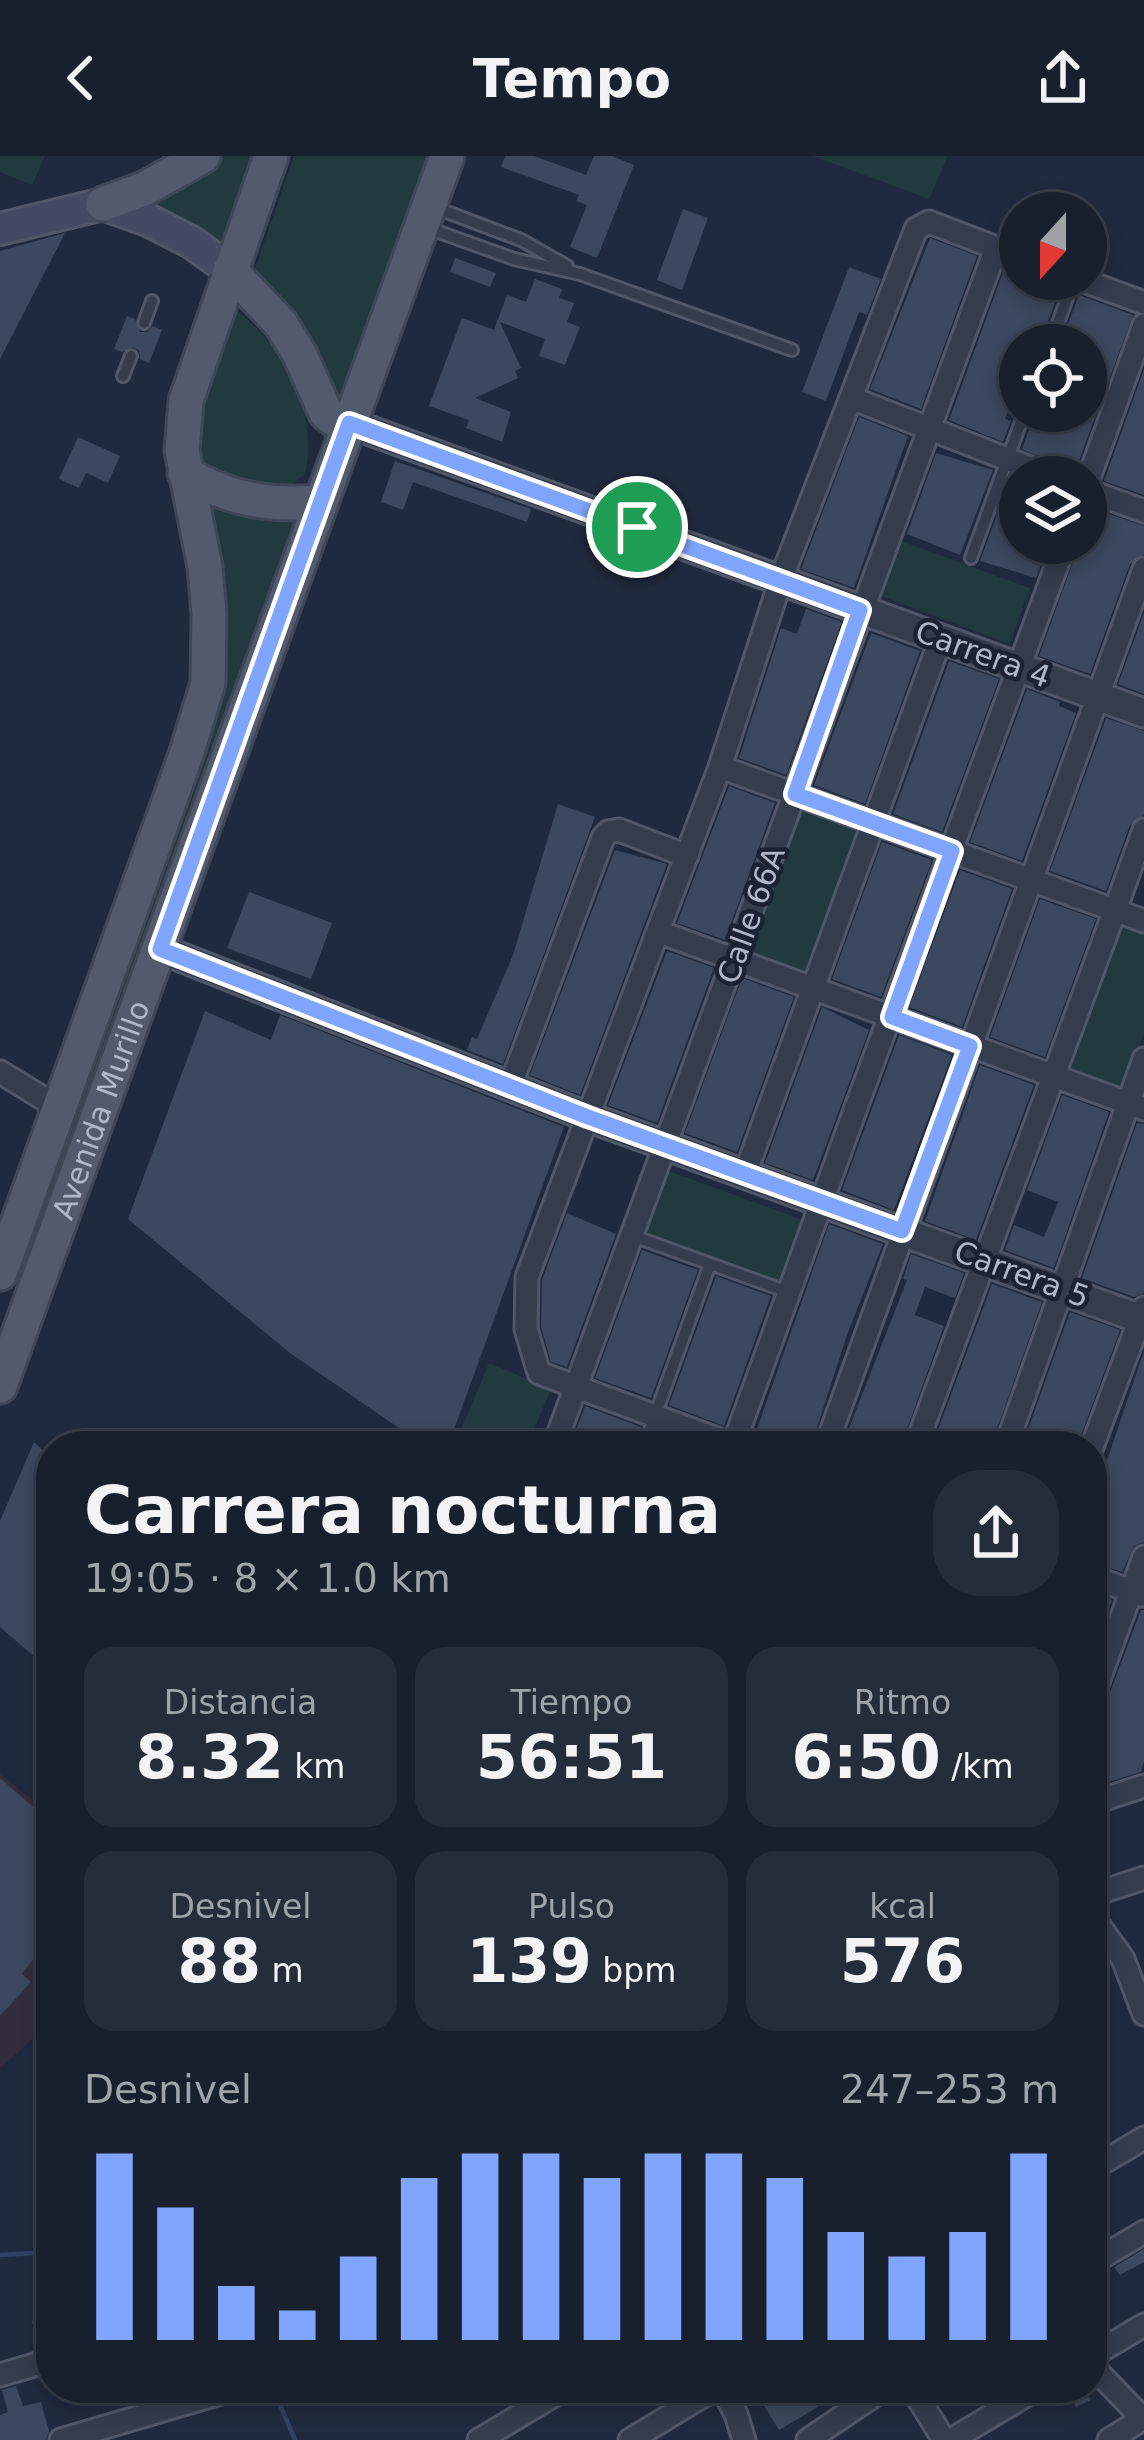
<!DOCTYPE html>
<html lang="es">
<meta charset="utf-8">
<style>
body{margin:0;font-family:"DejaVu Sans",sans-serif;background:#252d3a;color:#f1f3f6;height:100vh;display:flex;flex-direction:column;font-size:45px;white-space:nowrap}
*{box-sizing:border-box;margin:0}
p{font-size:39px;color:#9fa3aa}
.icon{flex:none;width:66px;height:66px;fill:none;stroke:currentColor;stroke-width:2;stroke-linecap:round;stroke-linejoin:round}
.map{position:relative;flex:1;overflow:hidden}
.sheet{position:absolute;left:36px;top:1275px;width:1071px;height:972px;display:flex;flex-direction:column;background:#18202e;border-radius:48px;box-shadow:0 6px 18px #0003,0 0 0 3px #363e4a}
.sheet>*{flex:none}
.needle{width:78px;rotate:201deg}
.fabs{position:absolute;left:999px;top:36px;display:grid;gap:24px}
.fabs a{display:grid;place-items:center;width:108px;height:108px;border-radius:50%;background:#18202e;box-shadow:0 6px 18px #0003,0 0 0 3px #363e4a;font-size:60px}
.pin{position:absolute;display:grid;place-items:center;width:102px;height:102px;color:#fff;margin:-51px;border:6px solid #fff;border-radius:50%;box-shadow:0 3px 12px #0007}
.round{display:grid;place-items:center;flex:none;width:126px;height:126px;border-radius:48px;background:#252d3a}
.head{display:flex;align-items:center;justify-content:space-between;height:204px;padding:0 48px}
h1{font-size:66px;font-weight:600;line-height:90px}
.stats{display:grid;grid-template-columns:repeat(3,1fr);gap:18px;height:204px;padding:12px 48px}
.stats div{display:grid;align-content:center;border-radius:30px;background:#252d3a;text-align:center}
.stats b{font-size:60px;font-weight:600}
.stats small{font-size:33px;font-weight:400}
.stats p{font-size:33px}
.chart{height:336px;padding:24px 48px}
.chart p{display:flex;justify-content:space-between}
.chart svg{width:100%;height:216px;margin-top:12px;stroke:#7fa5ff;stroke-width:6}
header{display:flex;justify-content:space-between;align-items:center;height:156px;padding:0 48px;background:#18202e;font-size:54px;font-weight:600}
.map>svg:first-child{display:block}
.medical{fill:#312d3e}
.green{fill:#22393f}
.lines{fill:none;stroke-linecap:round;stroke-linejoin:round}
.stream{stroke:#314165;stroke-width:4.5}
.building{fill:#3c485d}
.service-casing{stroke:#505769;stroke-width:16}
.minor-casing{stroke:#505769;stroke-width:27}
.tertiary-casing{stroke:#505769;stroke-width:33}
.secondary-casing{stroke:#505769;stroke-width:36}
.primary-casing{stroke:#3e4657;stroke-width:39}
.service{stroke:#343d4e;stroke-width:10}
.minor{stroke:#343d4e;stroke-width:21}
.tertiary{stroke:#343d4e;stroke-width:27}
.secondary{stroke:#424b61;stroke-width:30}
.primary{stroke:#525b6e;stroke-width:33}
.route-casing{stroke:#fff;stroke-width:24}
.route{stroke:#7fa5ff;stroke-width:15}
.labels{text-anchor:middle;dominant-baseline:central;stroke-width:9;stroke-linejoin:round;paint-order:stroke}
.street-label{font-size:30px;fill:#b0b7c9;stroke:#1a2233}
</style>
<header><svg class="icon" aria-label="back" viewBox="0 0 24 24"><path d="M15 5l-7 7 7 7"/></svg>Tempo<svg class="icon" aria-label="share" viewBox="0 0 24 24"><path d="M12 15V3M7 8l5-5 5 5M5 13v7h14v-7"/></svg></header>
<div class="map">
<svg width="1144" height="2284" viewBox="0 0 1144 2284">
<rect width="100%" height="100%" fill="#202a3e"/>
<path class="medical" d="M0,1618L51,1659V1867L0,1912Z"/>
<g class="green">
<path d="M0,0H45L32,29L0,16Z"/>
<path d="M224,0H260L227,88L127,45L208,12Z"/>
<path d="M294,0H431L336,256L303,174L255,113Z"/>
<path d="M813,0H948L929,43Z"/>
<path d="M233,152C282,189 320,254 305,318L293,328L267,337C250,330 220,325 206,313C181,290 224,182 233,152Z"/>
<path d="M201,342L297,361L144,792L40,1069L31,1066L206,581Z"/>
<path d="M901,385L1030,432L1010,488L881,440Z"/>
<path d="M803,650L860,671L805,819L748,798Z"/>
<path d="M1119,768L1144,777V877L1122,937L1064,916Z"/>
<path d="M666,1014L803,1064L780,1128L642,1077Z"/>
<path d="M489,1207L551,1233L527,1290H454Z"/>
</g>
<g class="lines">
<g class="stream">
<path d="M0,2099L35,2097L51,2111"/>
<path d="M273,2232L295,2284"/>
</g>
</g>
<g class="building">
<path d="M505,0H534L586,19L594,0H612L634,9L597,102L570,91L587,49L576,45L579,39L501,11Z"/>
<path d="M683,53L708,62L682,134L657,124Z"/>
<path d="M65,77L0,203V95Z"/>
<path d="M930,82L977,100L921,253L870,233Z"/>
<path d="M455,102L496,117L490,131L450,116Z"/>
<path d="M849,111L881,123L867,159L859,156L826,245L802,236Z"/>
<path d="M1005,111L1020,116V123H1040L1061,131L1041,184L1034,181L1031,189H1020V219L1005,263L1011,265L1003,286L949,264Z"/>
<path d="M535,123L562,133L559,142L574,147L567,166L580,171L565,209L539,200L545,183L500,166L521,212L515,215L518,222L475,242L511,256L502,286L466,272L469,264L429,250L462,162L494,174L507,139L526,146Z"/>
<path d="M1079,139L1133,159L1074,318L1022,293L1036,255H1086V189H1060Z"/>
<path d="M127,160L135,163L140,176H147L153,170L162,174L149,207L140,203L139,195L133,191L122,196L114,193Z"/>
<path d="M1144,213V339L1104,325Z"/>
<path d="M859,261L908,280L854,432L801,413Z"/>
<path d="M78,281L120,300L108,327L86,317L79,332L59,323Z"/>
<path d="M936,297L993,314L960,399L907,378Z"/>
<path d="M395,305L531,353L527,366L413,326L403,354L381,346Z"/>
<path d="M1011,321L1020,324V387H1049L1036,422L980,405Z"/>
<path d="M1089,351L1144,370V398L1130,408L1090,518L1039,500L1080,387H1086Z"/>
<path d="M806,453L842,466L786,619L739,602L781,472L797,478Z"/>
<path d="M1144,457V538L1118,528Z"/>
<path d="M871,477L920,495L865,648L814,629Z"/>
<path d="M949,505L999,523L942,676L893,658Z"/>
<path d="M1027,533L1060,546L1059,550L1076,557L1022,705L970,686Z"/>
<path d="M1106,562L1144,575V659L1130,669L1106,735L1050,715Z"/>
<path d="M729,630L775,647L725,784L677,767Z"/>
<path d="M558,648L595,661L503,908L467,894L472,881L477,883L513,799Z"/>
<path d="M882,686L932,704L881,841L832,823Z"/>
<path d="M615,694L667,708L580,939L530,919Z"/>
<path d="M960,714L1012,733L962,871L909,851Z"/>
<path d="M249,736L332,767L311,823L227,792Z"/>
<path d="M1040,743L1096,763L1045,901L990,881Z"/>
<path d="M667,795L714,812L657,967L608,949Z"/>
<path d="M742,822L794,841L737,996L685,977Z"/>
<path d="M822,851L869,874L813,1024L765,1007Z"/>
<path d="M205,855L271,884L280,859L564,971L448,1290H425L290,1197L128,1063Z"/>
<path d="M899,879L952,899L894,1054L842,1034Z"/>
<path d="M980,909L1034,929L976,1084L925,1065Z"/>
<path d="M1062,939L1109,956L1054,1112L1005,1094L1014,1069L1044,1081L1058,1046L1027,1034Z"/>
<path d="M1137,967L1144,968V1137L1134,1141L1082,1122Z"/>
<path d="M567,1057L616,1078L567,1211L551,1206L541,1171L542,1124Z"/>
<path d="M829,1068L883,1088L847,1179L811,1290H751Z"/>
<path d="M642,1094L698,1114L651,1242L595,1222Z"/>
<path d="M911,1098L964,1117L955,1142L925,1131L915,1159L944,1170L901,1290H842L907,1124L903,1123Z"/>
<path d="M716,1120L771,1140L724,1270L669,1249Z"/>
<path d="M992,1128L1042,1146L991,1290H932Z"/>
<path d="M1070,1156L1120,1174L1077,1290H1022Z"/>
<path d="M1144,1195V1386L1134,1390L1122,1416L1092,1406V1338L1099,1318L1102,1319Z"/>
<path d="M585,1250L641,1271L634,1290H570Z"/>
<path d="M34,1286L51,1302V1515L0,1471V1365Z"/>
<path d="M1092,1437L1112,1444L1092,1499Z"/>
<path d="M1141,1454H1144V1605L1141,1616L1092,1631V1557L1106,1547Z"/>
<path d="M0,1622L51,1667V1780L22,1818L31,1826L0,1860Z"/>
<path d="M1144,2093V2106L1120,2119L1114,2111Z"/>
<path d="M46,2162L51,2188L39,2192L32,2165Z"/>
<path d="M16,2230L23,2250L41,2246L49,2275L46,2284H0V2259L8,2256L2,2234Z"/>
<path d="M412,2232H456L422,2248Z"/>
<path d="M797,2232H850L779,2274L763,2248Z"/>
<path d="M1064,2232H1083L1091,2244L1076,2251Z"/>
</g>
<g class="lines">
<g class="service-casing">
<g id="service">
<path d="M431,50L521,84L567,110"/>
<path d="M425,71L514,103L580,118L792,194"/>
<path d="M144,167L152,145"/>
<path d="M1050,189L1074,123"/>
<path d="M123,220L131,200"/>
<path d="M971,402L1025,255"/>
<path d="M633,1080L788,1136"/>
<path d="M644,1290L710,1108"/>
</g>
</g>
<g class="minor-casing">
<g id="minor">
<path d="M1079,123L1144,147"/>
<path d="M851,242L1053,321"/>
<path d="M1086,330L1144,169"/>
<path d="M1086,334L1144,355"/>
<path d="M720,611L1144,765"/>
<path d="M659,776L1144,953"/>
<path d="M0,916L59,952"/>
<path d="M510,931L603,682L608,676L619,674L687,700"/>
<path d="M745,1018L941,482"/>
<path d="M554,1290L996,92"/>
<path d="M733,1290C841,988 954,688 1065,387"/>
<path d="M736,1290L539,1217L526,1173L527,1121L720,611L781,423L916,73L929,66L1020,101"/>
<path d="M826,1290L1144,413"/>
<path d="M916,1290C991,1084 1070,880 1144,674"/>
<path d="M1006,1290L1144,903"/>
<path d="M1092,1291L1144,1152"/>
<path d="M1092,1421L1142,1439"/>
<path d="M1092,1542L1144,1401"/>
<path d="M1092,1647L1144,1630"/>
<path d="M1092,1739L1144,1722"/>
<path d="M1092,1760L1123,1803L1144,1858"/>
<path d="M1092,2013L1144,1982"/>
<path d="M1092,2107L1144,2076"/>
<path d="M1092,2200L1144,2169"/>
<path d="M1092,2210L1143,2263"/>
<path d="M0,2219L51,2204"/>
<path d="M722,2232L736,2258L744,2284"/>
<path d="M912,2232L944,2284"/>
<path d="M61,2284L231,2234"/>
<path d="M479,2284L566,2232"/>
<path d="M630,2284L716,2232"/>
<path d="M808,2284L885,2232"/>
<path d="M951,2284L1038,2232"/>
<path d="M1109,2284L1144,2262"/>
</g>
</g>
<g class="tertiary-casing">
<g id="tertiary">
<path d="M349,267L1144,557"/>
<path d="M160,793L588,961L1144,1164"/>
</g>
</g>
<g class="secondary-casing">
<path id="secondary" d="M0,73L103,48L148,64L191,86L230,114"/>
</g>
<g class="primary-casing">
<g id="primary">
<path d="M103,48L146,32L203,0"/>
<path d="M230,114L281,168L300,199L326,257L335,264L349,267"/>
<path d="M185,317C229,344 270,350 320,346"/>
<path d="M0,1117L186,599L208,527L209,458L205,411L182,295L186,245L271,0"/>
<path id="s1" d="M0,1230L447,0"/>
</g>
</g>
<use href="#service" class="service"/>
<use href="#minor" class="minor"/>
<use href="#tertiary" class="tertiary"/>
<use href="#secondary" class="secondary"/>
<use href="#primary" class="primary"/>
</g>
<g class="lines">
<g class="route-casing">
<path id="route" d="M349,267L860,454L795,638L952,695L892,861L970,890L902,1075L588,961L160,793Z"/>
</g>
<use href="#route" class="route"/>
</g>
<g class="labels">
<g class="street-label">
<text transform="translate(983 498) rotate(20)">Carrera 4</text>
<text transform="translate(751 759) rotate(-70)">Calle 66A</text>
<text stroke="none"><textPath href="#s1" startOffset="294">Avenida Murillo</textPath></text>
<text transform="translate(1022 1118) rotate(20)">Carrera 5</text>
</g>
</g>
</svg>
<div class="fabs">
<a><svg class="needle" viewBox="-14 -14 28 28"><path d="M0-13l5 13h-10z" fill="#e53935"/><path d="M0 13l5-13h-10z" fill="#9fa3aa"/></svg></a>
<a><svg class="icon" aria-label="locate" viewBox="0 0 24 24"><circle cx="12" cy="12" r="6"/><path d="M12 2v4M12 18v4M2 12h4M18 12h4"/></svg></a>
<a><svg class="icon" aria-label="layers" viewBox="0 0 24 24"><path d="M12 4l9 5-9 5-9-5zM3 14l9 5 9-5"/></svg></a>
</div>
<div class="pin" style="left:637px;top:371px;background:#1e9e55"><svg class="icon" aria-label="arrive" viewBox="0 0 24 24"><path d="M6 21V4h12l-3 4 3 4H6"/></svg></div>
<section class="sheet">
<div class="head"><div><h1>Carrera nocturna</h1><p>19:05 · 8 × 1.0 km</p></div><a class="round"><svg class="icon" aria-label="share" viewBox="0 0 24 24"><path d="M12 15V3M7 8l5-5 5 5M5 13v7h14v-7"/></svg></a></div>
<div class="stats">
<div><p>Distancia</p><b>8.32<small> km</small></b></div>
<div><p>Tiempo</p><b>56:51</b></div>
<div><p>Ritmo</p><b>6:50<small> /km</small></b></div>
</div>
<div class="stats">
<div><p>Desnivel</p><b>88<small> m</small></b></div>
<div><p>Pulso</p><b>139<small> bpm</small></b></div>
<div><p>kcal</p><b>576</b></div>
</div>
<div class="chart"><p><span>Desnivel</span>247–253 m</p>
<svg viewBox="0 0 160 44" preserveAspectRatio="none"><path d="M5 44V6M15 44V17M25 44V33M35 44V38M45 44V27M55 44V11M65 44V6M75 44V6M85 44V11M95 44V6M105 44V6M115 44V11M125 44V22M135 44V27M145 44V22M155 44V6"/></svg>
</div>
</section>
</div>
